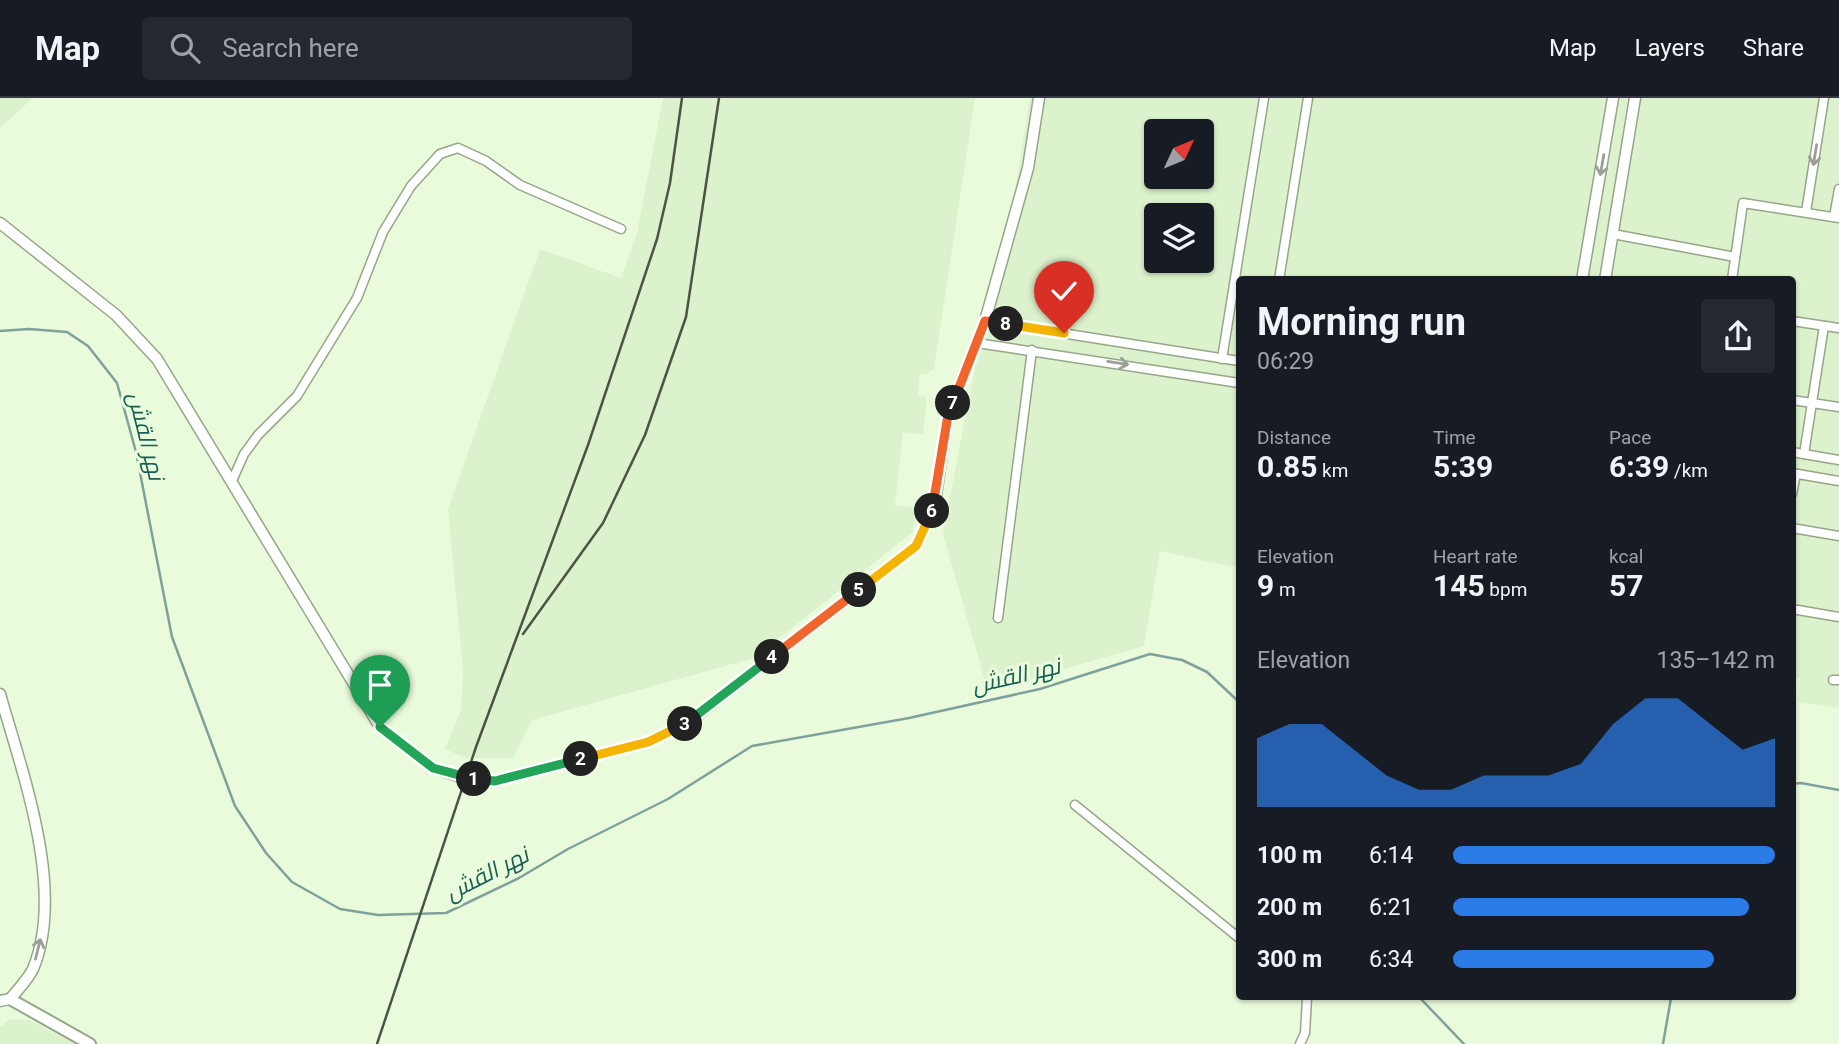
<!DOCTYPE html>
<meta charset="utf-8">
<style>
body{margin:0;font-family:Roboto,Cairo,sans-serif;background:#242831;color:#f1f3f6;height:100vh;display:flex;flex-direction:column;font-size:26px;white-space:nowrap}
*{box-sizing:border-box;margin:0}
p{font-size:23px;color:#9ea1a6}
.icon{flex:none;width:38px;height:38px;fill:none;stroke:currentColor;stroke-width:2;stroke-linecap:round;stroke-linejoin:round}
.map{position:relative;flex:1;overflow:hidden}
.drawer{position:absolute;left:1236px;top:178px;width:560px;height:724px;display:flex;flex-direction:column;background:#171b24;border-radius:7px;box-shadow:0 2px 5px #0004}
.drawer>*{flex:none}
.needle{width:46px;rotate:46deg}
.buttons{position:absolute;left:1144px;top:21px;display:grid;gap:14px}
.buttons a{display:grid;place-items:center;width:70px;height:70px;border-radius:7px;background:#171b24;box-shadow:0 2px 5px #0004;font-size:35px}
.pin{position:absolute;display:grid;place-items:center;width:60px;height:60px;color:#fff;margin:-72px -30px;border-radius:50% 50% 50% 0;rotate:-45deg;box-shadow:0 0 7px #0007}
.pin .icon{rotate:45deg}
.km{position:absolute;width:35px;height:35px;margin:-18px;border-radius:50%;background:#222;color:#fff;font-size:19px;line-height:35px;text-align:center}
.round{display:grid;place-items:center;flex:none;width:74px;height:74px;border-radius:7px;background:#242831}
.headline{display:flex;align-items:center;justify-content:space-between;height:119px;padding:0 21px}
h1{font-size:38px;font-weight:700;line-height:52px}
.metrics{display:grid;grid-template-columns:repeat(3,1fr);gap:10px;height:119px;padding:7px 21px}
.metrics div{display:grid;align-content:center}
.metrics b{font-size:30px;font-weight:700}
.metrics small{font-size:19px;font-weight:400}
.metrics p{font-size:19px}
.chart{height:196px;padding:14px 21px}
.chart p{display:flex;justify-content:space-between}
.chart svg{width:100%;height:126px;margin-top:7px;fill:#2c7ce8;opacity:.7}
ul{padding:0 21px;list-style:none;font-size:23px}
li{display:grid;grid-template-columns:112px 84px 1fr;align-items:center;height:52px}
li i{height:18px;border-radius:9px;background:#2c7ce8}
header{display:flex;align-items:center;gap:42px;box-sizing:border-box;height:98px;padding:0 35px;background:#171b24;border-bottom:2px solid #363941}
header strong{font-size:33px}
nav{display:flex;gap:38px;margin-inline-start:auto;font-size:24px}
.search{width:490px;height:63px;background:#242831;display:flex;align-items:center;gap:18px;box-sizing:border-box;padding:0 24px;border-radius:7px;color:#9ea1a6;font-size:26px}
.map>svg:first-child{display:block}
.built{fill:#dcf2cc;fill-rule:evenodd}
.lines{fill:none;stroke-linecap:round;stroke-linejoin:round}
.stream{stroke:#7ea29b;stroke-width:2.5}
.minor-casing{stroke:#96a689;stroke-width:11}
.tertiary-casing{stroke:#96a689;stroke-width:13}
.secondary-casing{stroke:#96a689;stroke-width:14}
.minor{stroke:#fff;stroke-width:8}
.tertiary{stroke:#fff;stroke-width:10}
.secondary{stroke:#fff;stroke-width:10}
.rail{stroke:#4d5446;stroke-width:2.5}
.oneway{stroke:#9c9e98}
.split-1-casing{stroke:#fff;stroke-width:14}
.split-2-casing{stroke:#fff;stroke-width:14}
.split-3-casing{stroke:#fff;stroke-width:14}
.split-4-casing{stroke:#fff;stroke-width:14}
.split-5-casing{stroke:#fff;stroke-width:14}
.split-6-casing{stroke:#fff;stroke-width:14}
.split-7-casing{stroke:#fff;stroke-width:14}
.split-8-casing{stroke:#fff;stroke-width:14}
.split-9-casing{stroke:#fff;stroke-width:14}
.split-1{stroke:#22a559;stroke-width:9}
.split-2{stroke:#22a559;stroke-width:9}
.split-3{stroke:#f5b400;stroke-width:9}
.split-4{stroke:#22a559;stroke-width:9}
.split-5{stroke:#f0652b;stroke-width:9}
.split-6{stroke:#f5b400;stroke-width:9}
.split-7{stroke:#f0652b;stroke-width:9}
.split-8{stroke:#f0652b;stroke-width:9}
.split-9{stroke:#f5b400;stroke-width:9}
.labels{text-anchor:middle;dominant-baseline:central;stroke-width:6;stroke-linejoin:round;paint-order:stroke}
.water-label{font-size:23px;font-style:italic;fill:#186056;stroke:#eafbdc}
</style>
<header>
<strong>Map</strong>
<div class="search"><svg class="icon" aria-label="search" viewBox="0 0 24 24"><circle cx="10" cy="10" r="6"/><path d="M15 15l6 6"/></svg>Search here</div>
<nav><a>Map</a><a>Layers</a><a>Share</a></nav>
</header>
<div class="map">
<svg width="1839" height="946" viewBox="0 0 1839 946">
<rect width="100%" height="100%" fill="#eafbdc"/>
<g class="built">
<path d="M0,0H33L0,30Z"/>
<path d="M663,0H975L934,271L926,276H920L918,297L927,299L923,336L903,334L895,407L916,410L913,434L754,560L532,622L513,660H466L445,651L461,612L463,574L448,411L540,151L621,180L637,135Z"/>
<path d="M1030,0H1839V610L1798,604L1800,581L1792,579V182H1239V470L1160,453L1144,548L988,593L943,436L977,258L995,215ZM1157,33H1202V79H1157ZM1157,117H1202V163H1157Z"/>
<path d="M11,921L29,922L76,946H0V929Z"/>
</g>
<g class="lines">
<g class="stream">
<path d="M0,233L29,231L67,234L88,248L117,285L136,354L172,539L235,708L266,755L292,784L340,811L378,817L446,815L519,780L568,751L668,701L752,648L909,620L1040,591L1150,556L1182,562L1207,574L1239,604"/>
<path d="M1792,686L1801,685L1839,692"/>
<path d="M1420,900L1464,946"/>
<path d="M1663,946L1671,900"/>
</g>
<g class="minor-casing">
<g id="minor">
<path d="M1806,114L1824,0"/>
<path d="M1834,119L1839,91"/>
<path d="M1613,136L1735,159"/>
<path d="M1279,182L1308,0"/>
<path d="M1732,182L1743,105L1839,120"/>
<path d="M985,223L1239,263"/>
<path d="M1792,223L1839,230"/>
<path d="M977,245L1239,285"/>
<path d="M1222,261L1264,0"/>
<path d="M1792,302L1839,309"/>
<path d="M1792,354L1839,362"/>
<path d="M1804,356L1824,228"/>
<path d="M1792,375L1839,383"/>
<path d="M232,383L244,356L258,337L297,298L357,200L383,134L411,88L440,56L458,50L486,63L520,87L621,131"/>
<path d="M1792,396L1796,376"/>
<path d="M1792,430L1839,438"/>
<path d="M1792,511L1839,519"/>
<path d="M998,520L1032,252"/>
<path d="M1833,582H1839"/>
<path d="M1075,707L1239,840"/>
<path d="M1300,946L1305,935L1307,900"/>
</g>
</g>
<g class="tertiary-casing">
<g id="tertiary">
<path d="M0,125L116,217L157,261L380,629L433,670L464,680L495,683L648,644L686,626L916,448L934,410L948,317L985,223L1028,70L1039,0"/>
<path d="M1582,182L1613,0"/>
<path d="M1605,182L1635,0"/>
<path d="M0,596C22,674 66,792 33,871C28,881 18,892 10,901L0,903"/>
</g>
</g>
<g class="secondary-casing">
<path id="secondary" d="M10,901L90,946"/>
</g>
<use href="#minor" class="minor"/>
<use href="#tertiary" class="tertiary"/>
<use href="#secondary" class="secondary"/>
<g class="rail">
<path d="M523,536L603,425L645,337L686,219L719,0"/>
<path d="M377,946L476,649L588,347L657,141L670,85L682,0"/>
</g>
</g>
<defs><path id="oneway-shaft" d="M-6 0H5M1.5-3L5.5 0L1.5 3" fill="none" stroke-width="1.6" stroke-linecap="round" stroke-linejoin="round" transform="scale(1.75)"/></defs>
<g class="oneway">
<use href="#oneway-shaft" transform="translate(1815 57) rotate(99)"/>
<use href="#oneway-shaft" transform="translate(1602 67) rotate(100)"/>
<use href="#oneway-shaft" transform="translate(1118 265) rotate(9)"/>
<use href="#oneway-shaft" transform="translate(38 851) rotate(-76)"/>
</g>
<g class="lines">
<g class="split-1-casing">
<path id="split-1" d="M380,629L433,670L474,681"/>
</g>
<g class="split-2-casing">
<path id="split-2" d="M474,681L495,683L581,661"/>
</g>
<g class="split-3-casing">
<path id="split-3" d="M581,661L648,644L685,626"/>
</g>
<g class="split-4-casing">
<path id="split-4" d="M685,626L772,559"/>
</g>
<g class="split-5-casing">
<path id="split-5" d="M772,559L859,492"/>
</g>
<g class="split-6-casing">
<path id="split-6" d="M859,492L916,448L932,413"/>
</g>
<g class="split-7-casing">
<path id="split-7" d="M932,413L948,317L953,305"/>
</g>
<g class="split-8-casing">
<path id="split-8" d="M953,305L985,223L1006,226"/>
</g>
<g class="split-9-casing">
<path id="split-9" d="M1006,226L1064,235"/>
</g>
<use href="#split-1" class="split-1"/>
<use href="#split-2" class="split-2"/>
<use href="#split-3" class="split-3"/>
<use href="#split-4" class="split-4"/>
<use href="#split-5" class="split-5"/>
<use href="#split-6" class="split-6"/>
<use href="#split-7" class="split-7"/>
<use href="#split-8" class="split-8"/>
<use href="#split-9" class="split-9"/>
</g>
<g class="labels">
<g class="water-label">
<text transform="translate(146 338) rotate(76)">نهر القش</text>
<text transform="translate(1016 578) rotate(-13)">نهر القش</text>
<text transform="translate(487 776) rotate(-27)">نهر القش</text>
</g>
</g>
</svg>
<div class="buttons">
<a><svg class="needle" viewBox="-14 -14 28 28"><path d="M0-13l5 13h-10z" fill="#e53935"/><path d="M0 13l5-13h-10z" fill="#9ea1a6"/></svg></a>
<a><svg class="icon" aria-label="layers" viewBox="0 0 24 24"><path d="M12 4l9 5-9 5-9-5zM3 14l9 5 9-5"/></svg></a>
</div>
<div class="pin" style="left:380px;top:629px;background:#1e9e55"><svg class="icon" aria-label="arrive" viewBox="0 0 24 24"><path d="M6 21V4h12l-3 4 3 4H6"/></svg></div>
<div class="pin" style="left:1064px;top:235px;background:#d93025"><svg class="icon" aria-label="check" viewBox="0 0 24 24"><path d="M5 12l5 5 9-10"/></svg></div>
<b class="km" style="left:474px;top:681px">1</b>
<b class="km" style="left:581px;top:661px">2</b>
<b class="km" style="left:685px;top:626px">3</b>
<b class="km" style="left:772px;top:559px">4</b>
<b class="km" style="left:859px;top:492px">5</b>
<b class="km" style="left:932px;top:413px">6</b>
<b class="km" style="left:953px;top:305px">7</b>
<b class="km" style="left:1006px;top:226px">8</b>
<section class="drawer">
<div class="headline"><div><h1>Morning run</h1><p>06:29</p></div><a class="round"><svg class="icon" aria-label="share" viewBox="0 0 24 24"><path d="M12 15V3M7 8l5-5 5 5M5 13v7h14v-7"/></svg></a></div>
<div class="metrics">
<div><p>Distance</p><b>0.85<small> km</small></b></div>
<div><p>Time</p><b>5:39</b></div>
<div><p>Pace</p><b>6:39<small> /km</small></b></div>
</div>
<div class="metrics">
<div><p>Elevation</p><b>9<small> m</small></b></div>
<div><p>Heart rate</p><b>145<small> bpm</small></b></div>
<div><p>kcal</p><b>57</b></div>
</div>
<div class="chart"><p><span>Elevation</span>135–142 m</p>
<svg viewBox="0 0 160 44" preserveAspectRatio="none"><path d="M0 44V20L10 15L20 15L30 24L40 33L50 38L60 38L70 33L80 33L90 33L100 29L110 15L120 6L130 6L140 15L150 24L160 20V44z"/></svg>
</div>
<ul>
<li><b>100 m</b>6:14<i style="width:100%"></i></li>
<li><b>200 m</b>6:21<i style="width:92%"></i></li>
<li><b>300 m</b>6:34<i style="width:81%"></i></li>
</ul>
</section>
</div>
